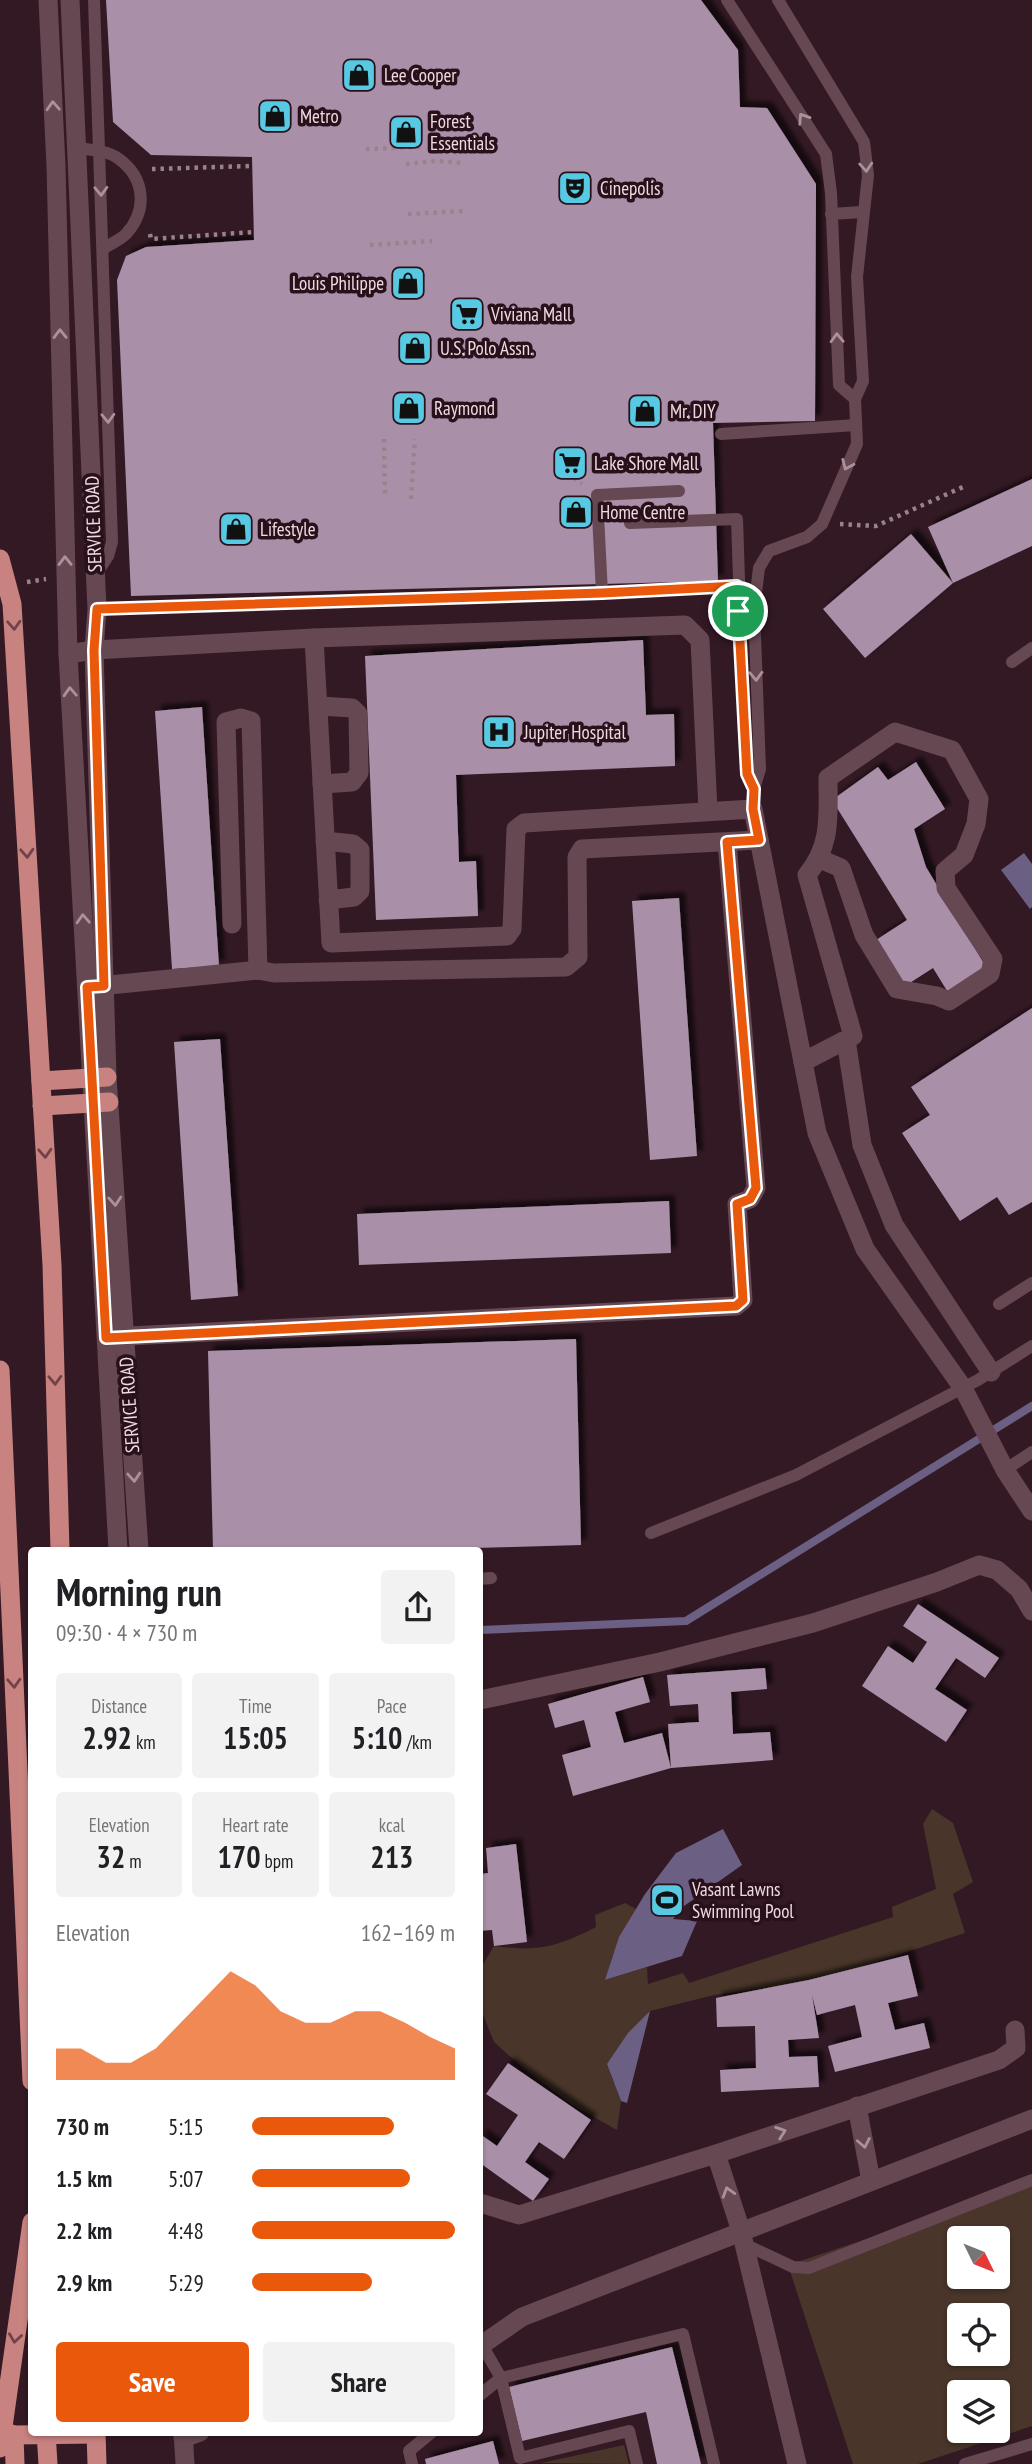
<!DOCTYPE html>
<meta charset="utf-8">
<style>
body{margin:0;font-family:"PT Sans Narrow",sans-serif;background:#f2f2f2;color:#202124;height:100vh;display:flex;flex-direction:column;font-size:26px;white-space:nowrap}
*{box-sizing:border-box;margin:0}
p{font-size:23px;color:#757577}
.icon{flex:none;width:38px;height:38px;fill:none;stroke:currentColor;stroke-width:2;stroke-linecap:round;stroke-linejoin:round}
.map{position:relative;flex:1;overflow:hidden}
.details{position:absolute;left:28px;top:1547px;width:455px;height:889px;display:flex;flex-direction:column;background:#fff;border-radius:7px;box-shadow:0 2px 5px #0004}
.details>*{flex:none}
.needle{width:46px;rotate:133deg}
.tools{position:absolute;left:947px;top:2226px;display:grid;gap:14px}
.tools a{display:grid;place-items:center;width:63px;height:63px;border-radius:7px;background:#fff;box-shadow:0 2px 5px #0004;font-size:35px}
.pin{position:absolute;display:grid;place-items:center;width:60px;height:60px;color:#fff;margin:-30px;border:4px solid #fff;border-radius:50%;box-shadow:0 2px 7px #0007}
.round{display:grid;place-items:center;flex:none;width:74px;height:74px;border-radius:7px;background:#f2f2f2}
.head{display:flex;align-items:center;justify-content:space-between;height:119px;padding:0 28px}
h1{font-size:38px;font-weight:700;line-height:52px}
.metrics{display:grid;grid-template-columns:repeat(3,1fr);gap:10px;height:119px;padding:7px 28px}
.metrics div{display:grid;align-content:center;border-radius:7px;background:#f2f2f2;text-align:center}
.metrics b{font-size:30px;font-weight:700}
.metrics small{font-size:19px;font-weight:400}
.metrics p{font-size:19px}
.chart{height:196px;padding:14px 28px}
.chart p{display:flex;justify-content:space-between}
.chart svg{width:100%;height:126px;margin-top:7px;fill:#ea580c;opacity:.7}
.button{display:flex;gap:14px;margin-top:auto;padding:14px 28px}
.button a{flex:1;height:80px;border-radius:7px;background:#ea580c;color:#fff;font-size:28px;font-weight:700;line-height:80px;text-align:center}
.button a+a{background:#f2f2f2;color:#202124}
ul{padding:0 28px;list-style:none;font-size:23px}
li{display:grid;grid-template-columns:112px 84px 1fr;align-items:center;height:52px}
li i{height:18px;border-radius:9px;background:#ea580c}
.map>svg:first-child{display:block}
.green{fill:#493529;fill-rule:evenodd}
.water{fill:#6b6083}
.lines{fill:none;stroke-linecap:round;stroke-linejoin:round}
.stream{stroke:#6b6083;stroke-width:8}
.building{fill:#a990a8;filter:url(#shadow)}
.path{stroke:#99838b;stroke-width:4.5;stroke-dasharray:3.5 5;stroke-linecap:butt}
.service{stroke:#664853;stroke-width:12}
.minor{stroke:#664853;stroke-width:19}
.tertiary{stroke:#664853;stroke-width:19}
.trunk{stroke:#c88280;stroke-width:19}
.oneway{stroke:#aa929a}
.oneway2{stroke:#714348}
.route-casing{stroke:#fff;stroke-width:14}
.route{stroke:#ea580c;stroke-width:9}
.labels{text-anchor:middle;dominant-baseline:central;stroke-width:7;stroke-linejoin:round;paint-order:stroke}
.poi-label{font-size:19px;fill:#eedbe1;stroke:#29101a;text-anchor:start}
.street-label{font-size:19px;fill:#eedbe1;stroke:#29101a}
</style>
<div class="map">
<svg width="1032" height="2464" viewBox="0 0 1032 2464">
<defs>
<filter id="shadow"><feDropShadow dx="6" dy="-6" stdDeviation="2" flood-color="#0009"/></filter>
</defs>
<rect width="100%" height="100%" fill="#331924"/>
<g class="green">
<path d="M932,1809L953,1823L973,1882L953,1894L965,1933L817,1981L714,1995L650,2011L607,2064L621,2101L617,2130L571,2104L524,2069L494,2042L482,2012L480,1969L494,1946C538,1952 557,1947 596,1927L595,1915L625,1903L636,1909L612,1958L606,1980L647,1967L648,1984L683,1973L689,1983L893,1917L892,1907L936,1889L923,1824Z"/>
<path d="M1032,2184V2426L918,2464H853L788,2265ZM959,2238H998V2277H959ZM959,2315H998V2354H959ZM959,2392H998V2431H959Z"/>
<path d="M624,2445L629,2464L541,2463Z"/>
</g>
<g class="water">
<path d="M1024,853L1032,864V907L1030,909L1001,870Z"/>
<path d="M723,1829L742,1865L684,1906L673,1919L697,1921L682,1956L605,1980L619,1937L645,1894L676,1853Z"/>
<path d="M650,2011L627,2103L621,2101L607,2064L628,2033Z"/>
</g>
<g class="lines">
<path class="stream" d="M480,1630L686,1621L1032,1406"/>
</g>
<g class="building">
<path d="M106,0H701L738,50L740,107L767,108L816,184L815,421L713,423L718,581L131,596L117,280L126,256L146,247L254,240L252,157L151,155L113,122Z"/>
<path d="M1032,479V546L953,583L928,527Z"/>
<path d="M911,534L953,583L865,658L823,609Z"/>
<path d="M643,640L646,715L674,714L675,766L456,775L459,862L476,861L478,916L376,920L365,656Z"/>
<path d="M202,707L219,966L172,969L155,711Z"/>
<path d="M916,762L945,809L914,829L926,867L986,967L949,994L933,968L905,986L876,940L907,920L832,800L878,767L888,780Z"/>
<path d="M679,898L697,1156L650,1160L632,901Z"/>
<path d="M1032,1008V1202L1009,1215L997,1197L960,1221L902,1133L930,1115L911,1087Z"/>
<path d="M220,1039L238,1296L191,1300L174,1042Z"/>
<path d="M669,1201L671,1253L359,1265L357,1214Z"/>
<path d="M576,1339L581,1545L402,1550H213L208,1351Z"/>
<path d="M918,1604L999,1658L985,1678L956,1658L935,1689L967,1710L946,1742L862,1686L888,1646L913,1663L927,1642L903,1626Z"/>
<path d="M765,1668L767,1689L731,1692L733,1734L770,1732L773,1760L671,1768L573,1796L562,1755L591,1747L584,1720L555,1728L548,1704L643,1677L650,1702L615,1712L624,1743L662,1733L671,1768L668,1724L699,1722L698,1704L670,1706L667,1675Z"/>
<path d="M516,1844L527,1942L494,1946L492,1930L480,1931V1874L488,1873L486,1848Z"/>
<path d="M908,1955L918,1996L888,2003L895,2030L924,2023L930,2048L835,2072L828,2046L862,2037L855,2005L817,2015L812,1995L819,2038L788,2040L789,2057L817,2056L819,2087L721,2092L720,2070L756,2068L755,2026L717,2027L716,1998L809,1980Z"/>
<path d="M508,2063L591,2120L564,2159L539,2142L525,2162L549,2179L533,2201L480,2163V2134L497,2146L518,2115L486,2094Z"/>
<path d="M672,2347L701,2464H657L646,2412L522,2441L509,2387Z"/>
<path d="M493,2441L499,2464H426L425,2459Z"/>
</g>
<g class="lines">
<g class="path">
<path d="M366,149L422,147"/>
<path d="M406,164L435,161L465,163"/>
<path d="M152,169L252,166"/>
<path d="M408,214L466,211"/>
<path d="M150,234L151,239L254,232"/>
<path d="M370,245L432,241"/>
<path d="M384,439L385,497"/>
<path d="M560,468L582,484"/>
<path d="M411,499L415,439"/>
<path d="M840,524L876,526L963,487"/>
<path d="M27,582L46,579"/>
</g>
<g class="service">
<path d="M94,0L112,542L108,556L97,573"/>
<path d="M727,0L826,154L831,193L839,385L855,399"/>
<path d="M77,148C91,150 107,150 119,159C145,178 148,210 126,234C120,240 110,244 103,249"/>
<path d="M831,214L862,212"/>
<path d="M721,434L856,425"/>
<path d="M630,523L737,519L744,730L747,774L754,789"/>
<path d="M602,593L597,495L679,491"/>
<path d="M97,609L602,593L737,586"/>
<path d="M1012,662L1032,648"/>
<path d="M753,809L754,789L760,769L754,609L759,568L769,551L807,537L822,524L857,444L855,399L863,381L857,277L868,175L864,142L778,0"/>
<path d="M999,1304L1032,1283"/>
<path d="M1005,1470L1032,1452"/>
<path d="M651,1533L796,1475L978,1380L1032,1346"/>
<path d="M480,1579L491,1578"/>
<path d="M744,2244L793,2267L809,2268L1032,2180"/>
<path d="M482,2345L501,2378L520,2458L629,2431L637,2464"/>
<path d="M480,2395L501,2378L683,2334L714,2464"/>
<path d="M412,2464L409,2451L432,2432"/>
<path d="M965,2464L1032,2444"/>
</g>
<g class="minor">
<path d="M314,638L685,625L700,640L708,811"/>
<path d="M68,654L94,650L314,638L331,943L507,936L512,929L516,829L524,823L753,809L817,1133L865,1249L963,1388L1005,1470L1032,1511"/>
<path d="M320,706L352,708L358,714L359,773L352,782L322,784"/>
<path d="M325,841L353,844L360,850V891L354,897L328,900"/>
<path d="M232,924L226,722L241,718L251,721L258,970"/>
<path d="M90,987L258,970L274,973L566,967L578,957L577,857L582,849L759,840"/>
<path d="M846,1040L862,1145L894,1225L991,1372"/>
<path d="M803,1062L853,1036L807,875C832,844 828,816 828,778L895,732L952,750L979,799L976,824L964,855L945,871L946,888L993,959L990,974L949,1001L937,996L897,989L864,935L841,868L820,859"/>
<path d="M108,1337L736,1306L743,1300L737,1204L750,1199L756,1188L727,842"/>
<path d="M480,1700L660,1662L813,1623L937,1582L979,1565L997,1570L1019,1589L1032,1611"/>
<path d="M857,2106L871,2181"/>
<path d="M716,2154L741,2231L797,2464"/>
<path d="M480,2203L519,2215L716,2154L999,2060L1016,2048L1015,2030"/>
<path d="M480,2346L522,2317L1032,2119"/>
<path d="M183,2438L200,2432"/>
</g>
<g class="tertiary">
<path d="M48,0L56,166L68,654L118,1550"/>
<path d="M70,0L97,609L94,650L107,1077L139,1550"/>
<path d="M183,2432L185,2464"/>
</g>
<g class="trunk">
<path d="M0,559L12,604L52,1265L60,1550"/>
<path d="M41,1081L107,1077"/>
<path d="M42,1106L109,1102"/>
<path d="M0,1370L32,2081"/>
<path d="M0,2430L14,2435L96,2434"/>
<path d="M46,2432L48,2464"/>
<path d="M96,2432L97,2464"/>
<path d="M14,2435L15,2464"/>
<path d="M0,2448L32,2222"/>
</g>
</g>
<defs><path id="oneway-chevron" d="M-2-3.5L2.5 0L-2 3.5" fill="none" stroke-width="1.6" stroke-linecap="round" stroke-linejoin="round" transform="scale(1.75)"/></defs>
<g class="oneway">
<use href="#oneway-chevron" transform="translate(53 106) rotate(-93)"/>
<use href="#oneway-chevron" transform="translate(803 118) rotate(-123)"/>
<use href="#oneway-chevron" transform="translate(866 167) rotate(86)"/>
<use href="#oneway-chevron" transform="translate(101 191) rotate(88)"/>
<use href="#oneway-chevron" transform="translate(60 334) rotate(-91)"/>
<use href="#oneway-chevron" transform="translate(837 338) rotate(-92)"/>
<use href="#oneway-chevron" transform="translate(108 418) rotate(88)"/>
<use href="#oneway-chevron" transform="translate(847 465) rotate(114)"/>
<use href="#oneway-chevron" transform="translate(65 561) rotate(-91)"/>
<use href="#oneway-chevron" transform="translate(756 676) rotate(88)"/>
<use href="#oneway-chevron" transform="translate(70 692) rotate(-93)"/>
<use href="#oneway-chevron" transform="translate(83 919) rotate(-93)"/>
<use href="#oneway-chevron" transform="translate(115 1201) rotate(86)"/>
<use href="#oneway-chevron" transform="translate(134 1477) rotate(86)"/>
<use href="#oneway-chevron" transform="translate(781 2132) rotate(-19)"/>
<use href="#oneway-chevron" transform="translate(864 2143) rotate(79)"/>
<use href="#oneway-chevron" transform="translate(728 2192) rotate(-107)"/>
</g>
<g class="oneway2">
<use href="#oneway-chevron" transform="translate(14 625) rotate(87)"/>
<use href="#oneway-chevron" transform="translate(27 853) rotate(87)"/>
<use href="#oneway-chevron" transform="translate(45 1153) rotate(87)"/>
<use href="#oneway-chevron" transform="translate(55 1380) rotate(88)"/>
<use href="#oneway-chevron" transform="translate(14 1683) rotate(87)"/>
<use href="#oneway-chevron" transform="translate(15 2338) rotate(98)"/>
</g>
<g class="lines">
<g class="route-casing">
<path id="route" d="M737,586L747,774L754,789L753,809L759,840L727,842L756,1188L750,1199L737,1204L743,1300L736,1306L106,1338L87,987L104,986L94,650L97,609L602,593Z"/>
</g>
<use href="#route" class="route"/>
</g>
<defs>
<g id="shop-square" transform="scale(1.75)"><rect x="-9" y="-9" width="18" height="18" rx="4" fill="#57c9e2" stroke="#29101a"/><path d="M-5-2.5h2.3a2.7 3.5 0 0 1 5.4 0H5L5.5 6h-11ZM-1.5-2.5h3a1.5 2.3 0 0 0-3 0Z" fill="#111"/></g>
<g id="theatre-square" transform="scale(1.75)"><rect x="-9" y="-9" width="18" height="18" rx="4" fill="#57c9e2" stroke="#29101a"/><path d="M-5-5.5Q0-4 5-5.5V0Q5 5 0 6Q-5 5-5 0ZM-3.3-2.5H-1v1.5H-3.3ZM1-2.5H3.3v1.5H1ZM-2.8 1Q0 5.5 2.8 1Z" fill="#111"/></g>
<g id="supermarket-square" transform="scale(1.75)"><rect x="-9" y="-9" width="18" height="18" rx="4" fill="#57c9e2" stroke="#29101a"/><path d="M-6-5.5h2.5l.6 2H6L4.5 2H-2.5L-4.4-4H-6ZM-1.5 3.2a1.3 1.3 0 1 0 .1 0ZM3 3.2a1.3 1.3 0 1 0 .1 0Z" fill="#111"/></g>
<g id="hospital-square" transform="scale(1.75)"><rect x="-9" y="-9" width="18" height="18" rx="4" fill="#57c9e2" stroke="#29101a"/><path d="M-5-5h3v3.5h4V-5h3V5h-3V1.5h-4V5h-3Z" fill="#111"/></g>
<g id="stadium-square" transform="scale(1.75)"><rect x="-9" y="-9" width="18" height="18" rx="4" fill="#57c9e2" stroke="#29101a"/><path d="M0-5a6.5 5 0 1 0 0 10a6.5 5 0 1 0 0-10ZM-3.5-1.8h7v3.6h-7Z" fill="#111"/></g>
</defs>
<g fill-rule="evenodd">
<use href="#shop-square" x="359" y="75"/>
<use href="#shop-square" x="275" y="116"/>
<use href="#shop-square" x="406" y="132"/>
<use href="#theatre-square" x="575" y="188"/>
<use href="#shop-square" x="408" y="283"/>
<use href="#supermarket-square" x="467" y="314"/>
<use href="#shop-square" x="415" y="348"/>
<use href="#shop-square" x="409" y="408"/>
<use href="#shop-square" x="645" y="411"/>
<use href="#supermarket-square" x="570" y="463"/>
<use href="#shop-square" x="576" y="512"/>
<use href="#shop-square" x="236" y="529"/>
<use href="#hospital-square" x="499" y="732"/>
<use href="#stadium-square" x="667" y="1900"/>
</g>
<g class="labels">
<g class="poi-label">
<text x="384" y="75">Lee Cooper</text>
<text x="300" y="116">Metro</text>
<text x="430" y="121">Forest<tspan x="430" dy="22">Essentials</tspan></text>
<text x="600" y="188">Cinepolis</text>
<text x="384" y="283" text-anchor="end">Louis Philippe</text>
<text x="491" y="314">Viviana Mall</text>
<text x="440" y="348">U.S. Polo Assn.</text>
<text x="434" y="408">Raymond</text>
<text x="670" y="411">Mr. DIY</text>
<text x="594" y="463">Lake Shore Mall</text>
<text x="600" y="512">Home Centre</text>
<text x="260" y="529">Lifestyle</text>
<text x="524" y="732">Jupiter Hospital</text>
<text x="692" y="1889">Vasant Lawns<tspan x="692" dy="22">Swimming Pool</tspan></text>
</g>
<g class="street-label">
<text transform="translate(93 524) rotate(-92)">SERVICE ROAD</text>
<text transform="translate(129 1405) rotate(-94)">SERVICE ROAD</text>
</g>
</g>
</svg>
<div class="tools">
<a><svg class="needle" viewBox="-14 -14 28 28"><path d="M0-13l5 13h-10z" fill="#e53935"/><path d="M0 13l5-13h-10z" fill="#757577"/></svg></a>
<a><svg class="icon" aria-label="locate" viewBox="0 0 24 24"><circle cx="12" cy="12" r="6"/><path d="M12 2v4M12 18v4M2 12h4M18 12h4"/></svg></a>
<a><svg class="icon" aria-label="layers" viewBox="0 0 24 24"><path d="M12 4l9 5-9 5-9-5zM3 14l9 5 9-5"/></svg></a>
</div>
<div class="pin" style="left:738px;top:611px;background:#1e9e55"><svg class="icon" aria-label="arrive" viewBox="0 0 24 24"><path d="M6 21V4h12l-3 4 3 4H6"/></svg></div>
<section class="details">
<div class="head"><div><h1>Morning run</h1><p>09:30 · 4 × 730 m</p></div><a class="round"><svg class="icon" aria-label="share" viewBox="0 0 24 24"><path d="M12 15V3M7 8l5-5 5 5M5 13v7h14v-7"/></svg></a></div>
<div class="metrics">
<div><p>Distance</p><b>2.92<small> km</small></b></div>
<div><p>Time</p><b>15:05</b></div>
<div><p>Pace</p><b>5:10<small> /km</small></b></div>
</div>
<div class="metrics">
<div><p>Elevation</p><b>32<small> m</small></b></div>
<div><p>Heart rate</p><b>170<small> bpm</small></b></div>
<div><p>kcal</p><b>213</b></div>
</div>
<div class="chart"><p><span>Elevation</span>162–169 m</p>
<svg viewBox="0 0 160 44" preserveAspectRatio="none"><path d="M0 44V33L10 33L20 38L30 38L40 33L50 24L60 15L70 6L80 11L90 20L100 24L110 24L120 20L130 20L140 24L150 29L160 33V44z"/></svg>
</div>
<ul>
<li><b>730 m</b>5:15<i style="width:70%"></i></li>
<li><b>1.5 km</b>5:07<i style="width:78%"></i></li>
<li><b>2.2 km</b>4:48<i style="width:100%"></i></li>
<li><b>2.9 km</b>5:29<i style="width:59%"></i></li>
</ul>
<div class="button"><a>Save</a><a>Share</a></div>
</section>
</div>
